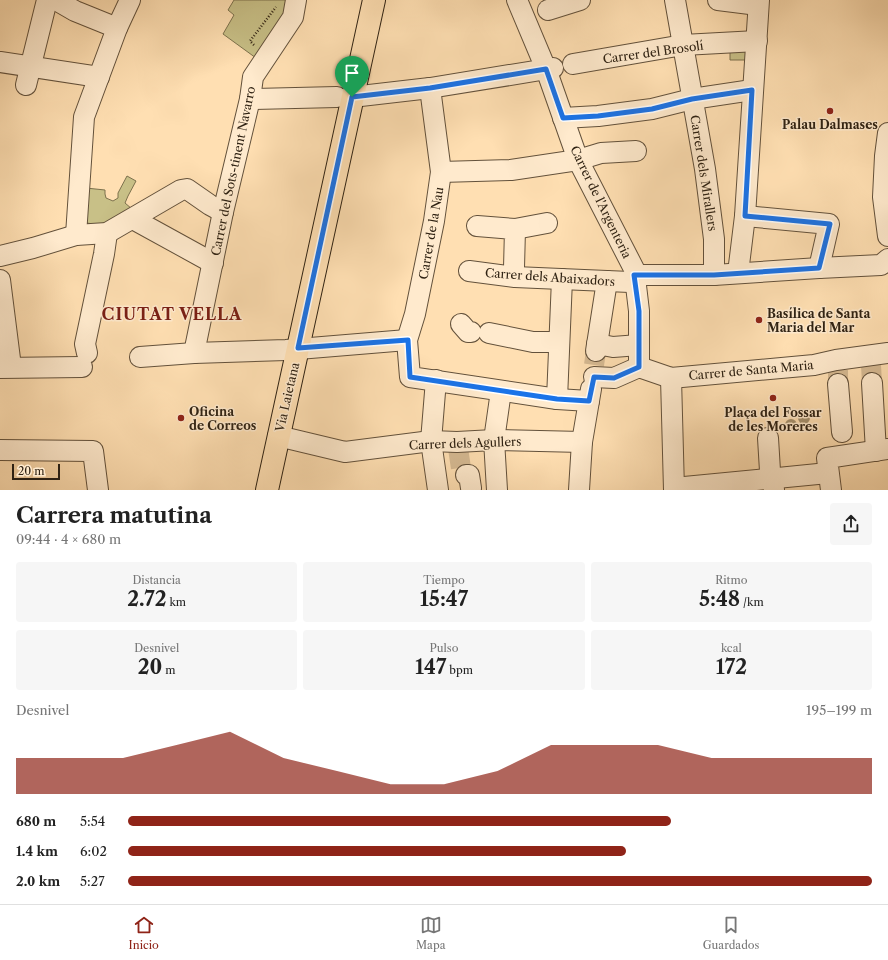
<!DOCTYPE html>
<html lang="es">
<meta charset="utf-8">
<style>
body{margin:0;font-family:"Libre Caslon Text",serif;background:#f6f6f6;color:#222;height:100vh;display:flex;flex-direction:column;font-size:15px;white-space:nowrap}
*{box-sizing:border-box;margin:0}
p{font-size:13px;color:#767676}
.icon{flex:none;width:22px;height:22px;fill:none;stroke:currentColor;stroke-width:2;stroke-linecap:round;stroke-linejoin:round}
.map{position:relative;height:490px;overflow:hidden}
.details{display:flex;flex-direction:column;background:#fff;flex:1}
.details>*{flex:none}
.scale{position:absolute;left:12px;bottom:10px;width:48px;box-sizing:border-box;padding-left:4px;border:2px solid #2f2213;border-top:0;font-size:11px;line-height:14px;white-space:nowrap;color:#2f2213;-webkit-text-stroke:3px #ffeacd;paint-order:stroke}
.pin{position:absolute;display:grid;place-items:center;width:34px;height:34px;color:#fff;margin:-41px -17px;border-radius:50% 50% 50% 0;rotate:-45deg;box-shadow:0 0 4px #0007}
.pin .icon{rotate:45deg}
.round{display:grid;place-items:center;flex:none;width:42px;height:42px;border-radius:4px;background:#f6f6f6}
.head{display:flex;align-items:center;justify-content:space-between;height:68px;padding:0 16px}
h1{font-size:22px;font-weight:800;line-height:30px}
.stats{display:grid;grid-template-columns:repeat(3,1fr);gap:6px;height:68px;padding:4px 16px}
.stats div{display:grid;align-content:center;border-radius:4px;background:#f6f6f6;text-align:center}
.stats b{font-size:20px;font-weight:800}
.stats small{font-size:11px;font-weight:400}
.stats p{font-size:11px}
.chart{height:112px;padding:8px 16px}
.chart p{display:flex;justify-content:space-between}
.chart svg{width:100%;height:72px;margin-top:4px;fill:#8f2418;opacity:.7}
ul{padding:0 16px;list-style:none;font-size:13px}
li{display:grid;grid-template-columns:64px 48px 1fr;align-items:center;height:30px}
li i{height:10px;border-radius:5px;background:#8f2418}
.tabs{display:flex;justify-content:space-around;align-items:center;height:56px;border-top:1px solid #e0e0e0;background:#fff;font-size:11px;color:#767676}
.tabs a{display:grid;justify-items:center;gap:2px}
.tabs .on{color:#8f2418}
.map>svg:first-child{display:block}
.green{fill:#c8c087;stroke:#7c714d}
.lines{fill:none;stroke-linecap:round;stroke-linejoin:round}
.minor-tunnel{stroke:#d5b992;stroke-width:20;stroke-dasharray:20 10;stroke-linecap:butt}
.minor-casing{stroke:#63513b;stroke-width:22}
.major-casing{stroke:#2f2213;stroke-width:24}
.path{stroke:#2f2213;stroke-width:2.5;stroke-dasharray:1 2;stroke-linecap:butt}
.minor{stroke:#ffeacd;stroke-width:20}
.major{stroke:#ffdfb2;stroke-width:22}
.tree{fill:#a6916e}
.route-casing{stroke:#fff;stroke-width:8}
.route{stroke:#1a73e8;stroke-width:5}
.poi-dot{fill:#8f2418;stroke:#ffeacd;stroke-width:1.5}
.labels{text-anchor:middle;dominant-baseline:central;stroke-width:3;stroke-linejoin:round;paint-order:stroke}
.street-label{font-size:12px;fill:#2f2213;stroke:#ffeacd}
.poi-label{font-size:12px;font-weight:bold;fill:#2f2213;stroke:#ffeacd}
.district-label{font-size:16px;font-weight:bold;letter-spacing:1px;fill:#7a1f14;stroke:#ffeacd}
</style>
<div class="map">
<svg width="888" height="490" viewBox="0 0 888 490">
<rect width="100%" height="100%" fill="#ffdfb2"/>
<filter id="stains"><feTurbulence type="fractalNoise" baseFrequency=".005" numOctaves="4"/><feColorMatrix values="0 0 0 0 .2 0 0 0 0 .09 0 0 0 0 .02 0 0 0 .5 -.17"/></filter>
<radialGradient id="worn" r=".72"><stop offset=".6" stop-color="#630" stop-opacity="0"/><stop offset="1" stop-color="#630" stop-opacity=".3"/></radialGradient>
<g class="green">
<path d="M234,0H292L256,58L223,34L234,15L228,10Z"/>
<path d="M730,45L749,46L752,60H730Z"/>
<path d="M127,176L136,181L128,196L125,203L132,209L105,226L81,222L86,188L105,190V194L106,198L113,201L118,198V193Z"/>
</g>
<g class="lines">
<g class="minor-tunnel">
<path d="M594,365L596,351"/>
<path d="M871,365L872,383"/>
<path d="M838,370V384"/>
<path d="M458,448L462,475H466"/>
</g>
<g class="minor-casing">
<g id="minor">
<path d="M56,0L75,11L117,28"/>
<path d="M517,0L546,69L578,160L634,269L639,311V367"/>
<path d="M675,0L705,169L714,239V275"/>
<path d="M718,0L758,5"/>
<path d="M548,10L580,0"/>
<path d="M0,62L99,77"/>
<path d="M573,64L683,45L757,41"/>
<path d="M26,85L47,0"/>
<path d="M430,88L441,172L434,221L415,314L407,340L410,377L557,399L589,401"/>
<path d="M352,97L430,88L553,68"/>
<path d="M250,99L337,97"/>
<path d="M563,118L598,116L652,109L692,99L752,90"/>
<path d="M888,133L885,156L883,197L888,236"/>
<path d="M441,172L511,170L578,160L601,153L636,151"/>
<path d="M745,216L829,224L819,268"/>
<path d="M133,219L213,263"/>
<path d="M477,226L515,229L514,268"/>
<path d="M515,229L547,223"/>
<path d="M76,235L84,117L117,28L130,0"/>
<path d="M0,256L33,248L76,235L107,233L181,190L187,189L210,205L223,212"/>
<path d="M469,271L515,277L630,282"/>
<path d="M738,273L745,216L759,0"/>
<path d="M634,275H714L819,268L881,265L888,259"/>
<path d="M0,280L11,367"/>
<path d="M461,324L468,332H471"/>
<path d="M489,333L533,342H559"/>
<path d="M597,344L613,347L639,345"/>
<path d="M596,351L607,281"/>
<path d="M87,353L85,344L104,254L107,233"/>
<path d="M194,353L223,212L250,99L253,77L293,17L296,0"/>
<path d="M140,357L194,353L286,350L407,340"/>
<path d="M0,368L82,367"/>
<path d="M594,377L614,378L639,367L671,378L814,365L836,360L888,353"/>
<path d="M671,378L674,490"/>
<path d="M436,380L431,441L438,490"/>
<path d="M872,383L876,451"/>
<path d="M838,384L842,432"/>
<path d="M557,399L562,279"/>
<path d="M278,436L345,452L431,441L457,442L494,440L582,442"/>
<path d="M768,438L770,471L773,477L774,490"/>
<path d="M0,450L93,451L98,490"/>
<path d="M466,475H469L471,488"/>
<path d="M674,488L828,473"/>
<path d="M497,490L494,440L501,391"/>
<path d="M579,490L582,442L591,389"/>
<path d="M831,490L827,458L888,449"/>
</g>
</g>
<g class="major-casing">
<path id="major" d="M267,490L374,0"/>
</g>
<path class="path" d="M254,45L250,41L276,7"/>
<use href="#minor" class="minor"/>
<use href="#major" class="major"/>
</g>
<g class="tree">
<circle cx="804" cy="418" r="6"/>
<circle cx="791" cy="425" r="6"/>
</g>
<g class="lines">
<g class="route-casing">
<path id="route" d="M546,69L563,118L598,116L652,109L692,99L752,90L745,216L830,224L819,268L714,275H634L639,311V367L614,378L594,377L589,401L557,399L410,377L408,340L298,348L352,97L430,88Z"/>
</g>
<use href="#route" class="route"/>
</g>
<g class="poi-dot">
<circle cx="830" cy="111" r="4"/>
<circle cx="759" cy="320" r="4"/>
<circle cx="773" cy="398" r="4"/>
<circle cx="181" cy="418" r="4"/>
</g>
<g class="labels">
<g class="street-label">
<text transform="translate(653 52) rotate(-8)">Carrer del Brosolí</text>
<text transform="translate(233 171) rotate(-78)">Carrer del Sots-tinent Navarro</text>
<text transform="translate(704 173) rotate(81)">Carrer dels Mirallers</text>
<text transform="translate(601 202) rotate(64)">Carrer de l'Argenteria</text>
<text transform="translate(431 233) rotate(-80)">Carrer de la Nau</text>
<text transform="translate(550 277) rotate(4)">Carrer dels Abaixadors</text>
<text transform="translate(751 370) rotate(-5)">Carrer de Santa Maria</text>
<text transform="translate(287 397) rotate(-77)">Via Laietana</text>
<text transform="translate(465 443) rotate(-2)">Carrer dels Agullers</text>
</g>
<g class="poi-label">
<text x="830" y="124">Palau Dalmases</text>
<text x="767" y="313" text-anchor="start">Basílica de Santa<tspan x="767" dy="14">Maria del Mar</tspan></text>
<text x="189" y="411" text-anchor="start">Oficina<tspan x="189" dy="14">de Correos</tspan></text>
<text x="773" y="412">Plaça del Fossar<tspan x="773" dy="14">de les Moreres</tspan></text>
</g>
<g class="district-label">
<text x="172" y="314">CIUTAT VELLA</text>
</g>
</g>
<rect width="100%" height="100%" filter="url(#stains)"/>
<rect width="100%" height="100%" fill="url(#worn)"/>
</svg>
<div class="scale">20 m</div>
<div class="pin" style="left:352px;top:97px;background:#1e9e55"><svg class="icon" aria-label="arrive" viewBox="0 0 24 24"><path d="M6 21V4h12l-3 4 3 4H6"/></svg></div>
</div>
<section class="details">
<div class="head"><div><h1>Carrera matutina</h1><p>09:44 · 4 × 680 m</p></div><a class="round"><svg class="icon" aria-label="share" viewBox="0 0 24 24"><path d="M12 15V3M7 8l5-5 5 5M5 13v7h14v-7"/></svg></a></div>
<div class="stats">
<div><p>Distancia</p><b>2.72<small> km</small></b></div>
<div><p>Tiempo</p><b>15:47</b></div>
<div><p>Ritmo</p><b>5:48<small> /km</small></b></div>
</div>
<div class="stats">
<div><p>Desnivel</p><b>20<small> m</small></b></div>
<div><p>Pulso</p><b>147<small> bpm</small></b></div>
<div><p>kcal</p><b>172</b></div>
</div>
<div class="chart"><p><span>Desnivel</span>195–199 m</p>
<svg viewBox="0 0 160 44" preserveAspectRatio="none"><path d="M0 44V22L10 22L20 22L30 14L40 6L50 22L60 30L70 38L80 38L90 30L100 14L110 14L120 14L130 22L140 22L150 22L160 22V44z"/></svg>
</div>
<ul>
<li><b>680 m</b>5:54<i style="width:73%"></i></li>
<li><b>1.4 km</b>6:02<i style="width:67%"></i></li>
<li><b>2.0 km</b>5:27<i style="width:100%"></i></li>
</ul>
</section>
<nav class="tabs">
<a class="on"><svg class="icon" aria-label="home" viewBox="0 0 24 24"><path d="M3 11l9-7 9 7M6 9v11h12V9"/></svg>Inicio</a>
<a><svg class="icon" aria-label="map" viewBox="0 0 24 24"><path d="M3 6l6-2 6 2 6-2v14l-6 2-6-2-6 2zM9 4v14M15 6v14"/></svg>Mapa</a>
<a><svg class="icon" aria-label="saved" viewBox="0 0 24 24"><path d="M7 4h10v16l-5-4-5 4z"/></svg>Guardados</a>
</nav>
